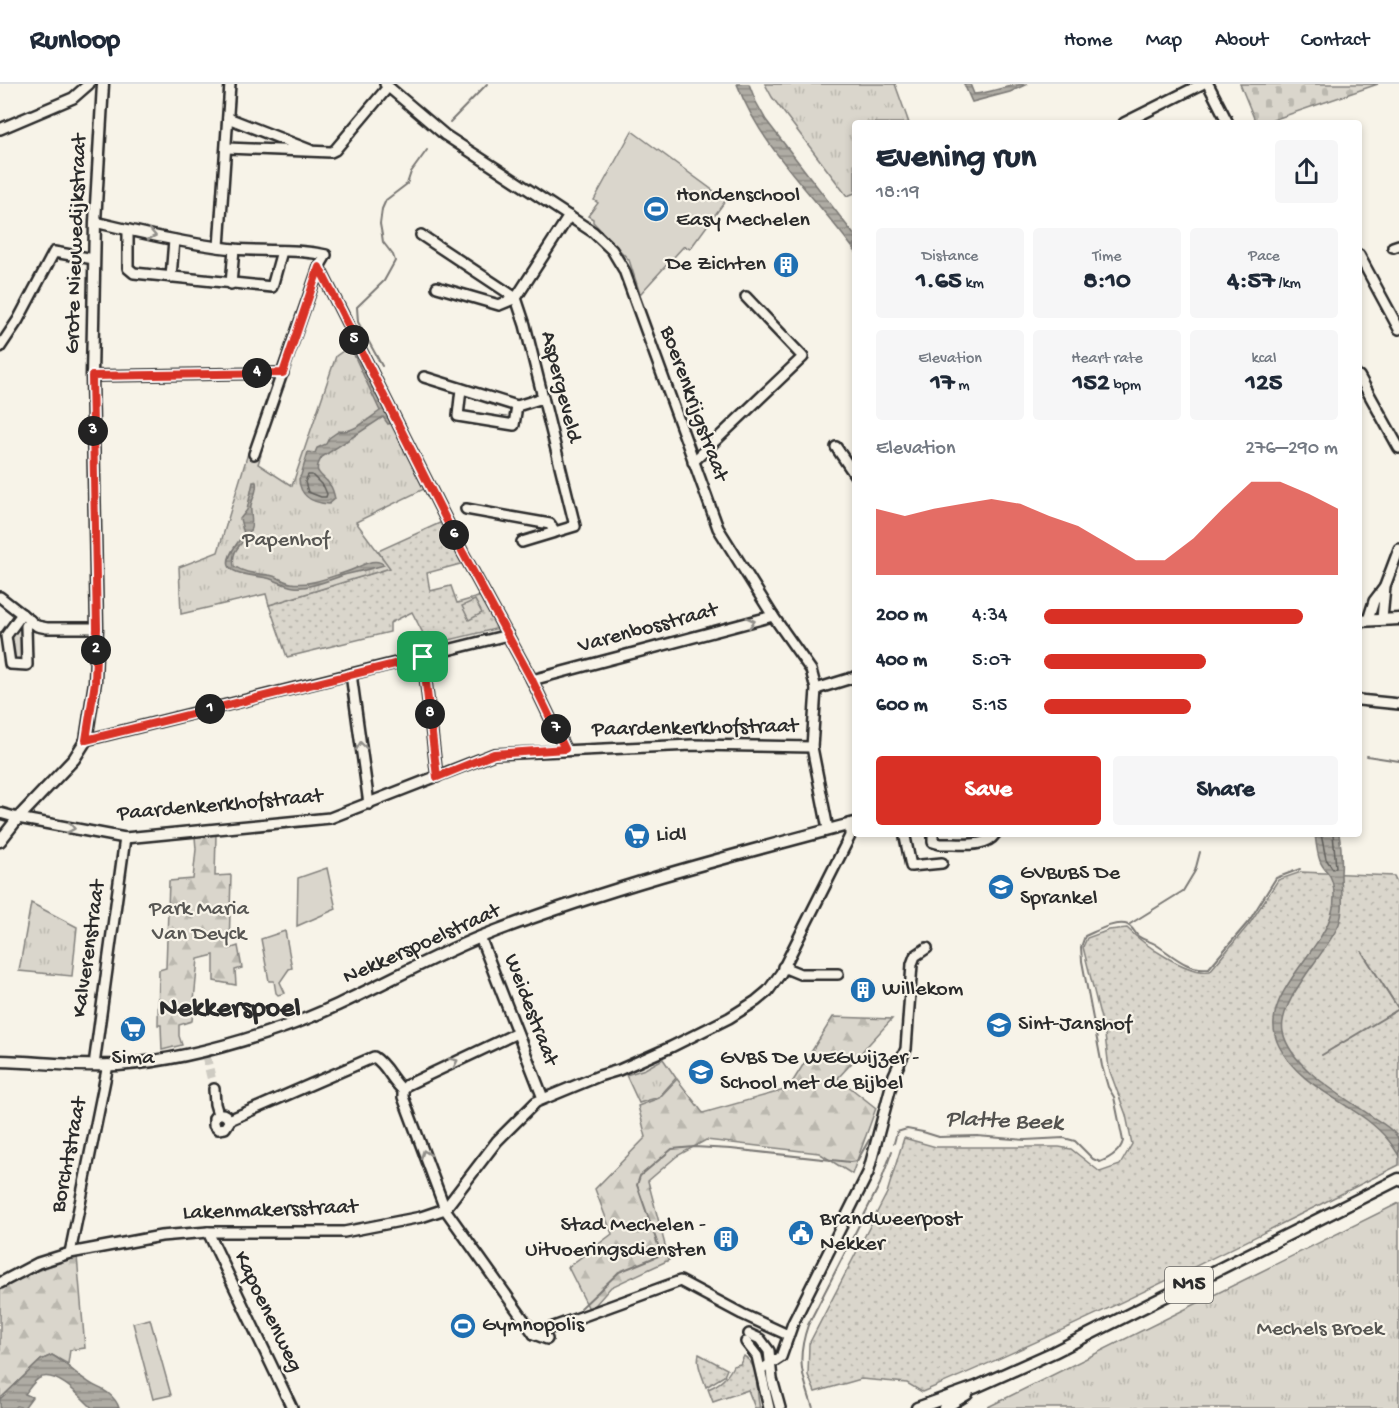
<!DOCTYPE html>
<meta charset="utf-8">
<style>
body{margin:0;font-family:"Gochi Hand",sans-serif;background:#f6f6f7;color:#1f2937;height:100vh;display:flex;flex-direction:column;font-size:22px;white-space:nowrap}
*{box-sizing:border-box;margin:0}
p{font-size:20px;color:#747a83}
.icon{flex:none;width:33px;height:33px;fill:none;stroke:currentColor;stroke-width:2;stroke-linecap:round;stroke-linejoin:round}
.map{position:relative;flex:1;overflow:hidden}
.drawer{position:absolute;left:852px;top:36px;width:510px;height:717px;display:flex;flex-direction:column;background:#fff;border-radius:6px;box-shadow:0 3px 9px #0003}
.drawer>*{flex:none}
.pin{position:absolute;display:grid;place-items:center;width:51px;height:51px;color:#fff;margin:-26px;border-radius:12px;box-shadow:0 3px 9px #0006}
.km{position:absolute;width:30px;height:30px;margin:-15px;border-radius:50%;background:#222;color:#fff;font-size:16px;line-height:30px;text-align:center}
.round{display:grid;place-items:center;flex:none;width:63px;height:63px;border-radius:6px;background:#f6f6f7}
.summary{display:flex;align-items:center;justify-content:space-between;height:102px;padding:0 24px}
h1{font-size:33px;font-weight:700;line-height:45px}
.figures{display:grid;grid-template-columns:repeat(3,1fr);gap:9px;height:102px;padding:6px 24px}
.figures div{display:grid;align-content:center;border-radius:6px;background:#f6f6f7;text-align:center}
.figures b{font-size:26px;font-weight:700}
.figures small{font-size:16px;font-weight:400}
.figures p{font-size:16px}
.chart{height:168px;padding:12px 24px}
.chart p{display:flex;justify-content:space-between}
.chart svg{width:100%;height:108px;margin-top:6px;fill:#d93025;opacity:.7}
.button{display:flex;gap:12px;margin-top:auto;padding:12px 24px}
.button a{flex:1;height:69px;border-radius:6px;background:#d93025;color:#fff;font-size:24px;font-weight:700;line-height:69px;text-align:center}
.button a+a{background:#f6f6f7;color:#1f2937}
ul{padding:0 24px;list-style:none;font-size:20px}
li{display:grid;grid-template-columns:96px 72px 1fr;align-items:center;height:45px}
li i{height:15px;border-radius:8px;background:#d93025}
header{display:flex;align-items:center;gap:36px;box-sizing:border-box;height:84px;padding:0 30px;background:#fff;border-bottom:2px solid #e0e1e3}
header strong{font-size:28px}
nav{display:flex;gap:33px;margin-inline-start:auto;font-size:21px}
.map>svg:first-child{display:block}
.grass{fill:url(#grass-dots);stroke:#82807c;stroke-width:1.5}
.forest{fill:url(#forest-firs);stroke:#82807c;stroke-width:1.5}
.cemetery{fill:url(#cemetery-stones);stroke:#82807c;stroke-width:1.5}
.park{fill:url(#park-tufts);stroke:#82807c;stroke-width:1.5}
.garden{fill:#dad6cc;stroke:#82807c;stroke-width:1.5}
.water{fill:url(#water-rules);stroke:#7a7874;stroke-width:1.5}
.lines{fill:none;stroke-linecap:round;stroke-linejoin:round}
.shore{stroke:#605f5b;stroke-width:1.5}
.stream{stroke:#7a7874;stroke-width:2}
.minor-tunnel{stroke:#cecbc2;stroke-width:9;stroke-dasharray:9 4.5;stroke-linecap:butt}
.minor-casing{stroke:#2b2b2b;stroke-width:14}
.major-casing{stroke:#2b2b2b;stroke-width:15}
.minor{stroke:#f7f3e8;stroke-width:9}
.major{stroke:#f7f3e8;stroke-width:10}
.oneway{stroke:#918f8a}
.route-casing{stroke:#fff;stroke-width:12}
.route{stroke:#d93025;stroke-width:8}
.labels{text-anchor:middle;dominant-baseline:central;stroke-width:4.5;stroke-linejoin:round;paint-order:stroke}
.shield{fill:#f7f3e8;stroke:#686764;stroke-width:1.5}
.shield-label{font-size:21px;font-weight:bold;fill:#2b2b2b}
.poi-label{font-size:22px;fill:#2b2b2b;stroke:#f7f3e8;text-anchor:start}
.street-label{font-size:22px;fill:#2b2b2b;stroke:#f7f3e8}
.park-label{font-size:22px;fill:#575653;stroke:#f7f3e8}
.water-label{font-size:24px;font-style:italic;fill:#53524f;stroke:#f7f3e8}
.district-label{font-size:28px;font-weight:bold;fill:#2b2b2b;stroke:#f7f3e8}
</style>
<header>
<strong>Runloop</strong>
<nav><a>Home</a><a>Map</a><a>About</a><a>Contact</a></nav>
</header>
<div class="map">
<svg width="1399" height="1324" viewBox="0 0 1399 1324">
<defs>
<pattern id="grass-dots" width="8" height="8" patternUnits="userSpaceOnUse" patternTransform="scale(1.5)"><rect width="8" height="8" fill="#dad6cc"/><path d="M2 2h.1M6 6h.1" fill="none" stroke="#bbb8af" stroke-width="1.8" stroke-linecap="round"/></pattern>
<pattern id="forest-firs" width="22" height="20" patternUnits="userSpaceOnUse" patternTransform="scale(1.5)"><rect width="22" height="20" fill="#dad6cc"/><path d="M5 1l3.5 6h-7zM16 11l3.5 6h-7z" fill="#bbb8af"/></pattern>
<pattern id="cemetery-stones" width="16" height="16" patternUnits="userSpaceOnUse" patternTransform="scale(1.5)"><rect width="16" height="16" fill="#dad6cc"/><path d="M2 7V4a2 2 0 0 1 4 0v3zM10 15v-3a2 2 0 0 1 4 0v3z" fill="#bbb8af"/></pattern>
<pattern id="park-tufts" width="24" height="20" patternUnits="userSpaceOnUse" patternTransform="scale(1.5)"><rect width="24" height="20" fill="#dad6cc"/><path d="M3 7l-1-3M5 7V3M7 7l1-3M15 17l-1-3M17 17v-4M19 17l1-3" fill="none" stroke="#bbb8af"/></pattern>
<pattern id="water-rules" width="6" height="5" patternUnits="userSpaceOnUse" patternTransform="scale(1.5)"><rect width="6" height="5" fill="#afaca4"/><path d="M0 2.5h6" fill="none" stroke="#8f8c86"/></pattern>
</defs>
<rect width="100%" height="100%" fill="#f7f3e8"/>
<filter id="ink" filterUnits="userSpaceOnUse"><feTurbulence type="fractalNoise" baseFrequency=".0167" numOctaves="2"/><feDisplacementMap in="SourceGraphic" scale="12" xChannelSelector="R" yChannelSelector="G"/><feConvolveMatrix kernelMatrix="1 2 1 2 8 2 1 2 1" color-interpolation-filters="sRGB"/></filter>
<g filter="url(#ink)">
<g class="grass">
<path d="M442,438L464,479L427,489L430,507L451,502L457,519L478,513L480,510L499,544L429,561L412,528L390,539V548L287,573L269,521L389,484L378,467Z"/>
<path d="M1301,788L1394,792L1399,802V1081C1241,1160 1084,1240 922,1308L907,1299L861,1295L815,1308L808,1291L809,1260L887,1109L904,1054L936,1063H1059L1071,1065L1100,1088L1120,1081L1132,1060L1126,1031L1109,985L1105,951L1083,863L1087,854L1109,846L1127,844C1143,860 1187,891 1210,887L1250,839L1278,796Z"/>
<path d="M699,1270L727,1285L724,1292L706,1303C703,1293 696,1280 699,1270Z"/>
<path d="M744,1272C761,1283 755,1307 760,1324H755L748,1306L713,1318L708,1305C720,1300 727,1294 733,1282L740,1280Z"/>
</g>
<g class="forest">
<path d="M216,750L215,792L231,791L229,865L238,862L242,884L235,886L236,901L214,897V871L198,875L192,937L179,941V952L182,961L162,966L161,941H158L159,886L166,884L169,797L193,795L196,765L195,753Z"/>
<path d="M833,933L892,935L838,994L876,1024L852,1090L819,1069L706,1056L677,1072L648,1097L669,1176L611,1203L590,1227L568,1183L612,1150L595,1105L646,1053L638,1022L659,1014L677,995L703,1029L788,1005Z"/>
<path d="M77,1172L85,1264L70,1266L68,1280L52,1271L41,1276L0,1315V1205L18,1194Z"/>
</g>
<path class="cemetery" d="M1240,0H1378L1264,39H1256Z"/>
<g class="park">
<path d="M765,0H895L909,39H855V109L847,112L772,13Z"/>
<path d="M353,260L424,405L356,438L390,484L269,521L266,510L181,530L179,483L218,468L248,369L261,371L258,380L292,402L336,272Z"/>
<path d="M475,516L482,529L469,536L462,522Z"/>
<path d="M19,543L22,545L23,578L13,577L11,553Z"/>
<path d="M31,819L77,843L72,892L19,887Z"/>
<path d="M663,975L676,994L659,1013L639,1019L626,991L645,985Z"/>
<path d="M1399,1119V1324H986Z"/>
</g>
<g class="garden">
<path d="M632,47L726,116L690,165L684,162L640,210L629,176L593,138V135L588,132L598,119L594,116Z"/>
<path d="M327,784L336,825L297,842L298,794Z"/>
<path d="M285,847L292,884L289,885L280,898L285,909L278,911L276,909L274,897H269L261,855Z"/>
<path d="M150,1235L171,1311L153,1315L133,1239Z"/>
</g>
<g class="water">
<path d="M737,0H749L756,18L766,36L855,152V167C815,112 761,64 737,0Z"/>
<path d="M964,0H970L974,10C992,9 1009,0 1027,0L1010,8L972,18Z"/>
<path d="M356,269L391,339L388,340L383,333L322,373C311,390 322,389 330,401C333,405 334,410 335,415L329,420C312,419 300,413 299,395L301,391L308,368L315,369L317,364L326,360L329,354L339,347C354,349 368,335 380,327L354,271Z"/>
<path d="M253,398H256C258,406 253,413 251,421C250,429 253,436 251,444C246,460 230,463 234,482C246,490 256,489 269,491C277,492 284,498 291,499C309,502 330,493 346,488C358,485 374,471 384,481C371,485 357,488 344,491C329,496 309,505 294,503C285,502 276,496 267,494C230,488 214,488 244,450L240,435L247,426Z"/>
<path d="M1315,750H1339C1342,765 1342,775 1341,790C1341,807 1345,824 1339,840C1327,869 1277,917 1283,948C1291,985 1345,1013 1374,1034C1382,1039 1394,1046 1398,1054C1399,1059 1399,1067 1399,1072C1396,1067 1393,1062 1389,1057C1359,1019 1302,1008 1279,962C1255,914 1321,871 1332,828C1335,818 1335,802 1330,792C1327,787 1322,783 1320,777C1317,769 1316,759 1315,750Z"/>
<path d="M52,1271C65,1278 74,1289 87,1297C93,1302 101,1304 108,1309C113,1313 117,1317 119,1324H92C81,1313 54,1284 38,1295C33,1298 29,1305 25,1310L32,1313L24,1324L16,1322L14,1324H0V1315L41,1276Z"/>
</g>
<g class="lines">
<g class="shore">
<path d="M308,391H312L324,403L327,410L326,413H321L308,408L305,398Z"/>
<path d="M1321,750L1326,775L1333,785L1336,783L1333,750"/>
</g>
<g class="stream">
<path d="M450,38L487,0"/>
<path d="M382,282L358,238L357,223L384,197L395,177L393,171L383,158L382,151L380,140L382,125L386,116L407,100L411,88L427,66"/>
<path d="M1367,672L1399,677"/>
<path d="M1130,840L1183,807L1195,787L1200,768"/>
<path d="M1362,868L1398,924"/>
<path d="M1322,971L1399,925"/>
<path d="M894,1059L897,1048L907,1045L923,1048L939,1053L977,1052L1025,1056L1064,1054L1075,1057L1093,1075L1100,1078C1110,1074 1120,1068 1123,1057L1114,1013L1108,1003L1102,982L1082,877L1081,863L1085,852C1097,847 1112,838 1125,840C1132,841 1134,848 1138,852C1143,856 1150,857 1155,860C1173,871 1187,887 1209,884L1249,837L1276,794L1300,785"/>
<path d="M581,1224L619,1188L658,1172V1161L637,1101L640,1092L672,1065L694,1063L731,1065L850,1078L857,1077L869,1056L873,1055"/>
<path d="M813,1324C802,1291 796,1276 808,1241L880,1100L892,1067"/>
</g>
<path class="minor-tunnel" d="M206,972L214,1005"/>
<g class="minor-casing">
<g id="minor">
<path d="M385,0L445,51L593,148L612,166L624,186L718,444L773,532L811,586L816,605L812,663L828,745"/>
<path d="M1208,0L1228,39"/>
<path d="M228,34L310,66"/>
<path d="M1124,39L1202,0"/>
<path d="M0,45L73,14L89,0"/>
<path d="M227,64L331,68L335,66L388,3"/>
<path d="M95,138C141,149 187,160 234,165C265,168 296,164 326,171L319,183L254,370"/>
<path d="M128,146V184L134,189L272,203L282,167"/>
<path d="M421,151L516,214"/>
<path d="M219,163L230,0"/>
<path d="M1393,163L1399,161"/>
<path d="M1359,171L1399,245"/>
<path d="M319,183L463,469L532,596L565,665"/>
<path d="M171,193L174,156"/>
<path d="M231,200L234,165"/>
<path d="M437,203L499,221L516,214"/>
<path d="M0,263L18,236L54,168L94,175"/>
<path d="M92,292L283,289"/>
<path d="M1359,292L1399,364"/>
<path d="M424,293L517,322L543,314"/>
<path d="M461,305L458,332L514,341L517,322"/>
<path d="M836,363L855,391"/>
<path d="M693,378L803,273L746,213"/>
<path d="M466,425L550,440L555,448"/>
<path d="M522,458L575,442L525,241L516,214L569,132"/>
<path d="M0,513L37,542L47,544H97"/>
<path d="M22,530L6,552L10,580L27,581L26,542L30,536"/>
<path d="M1382,535L1385,502L1399,465"/>
<path d="M1368,536L1374,517L1384,504"/>
<path d="M423,573L437,693"/>
<path d="M351,590L369,720"/>
<path d="M532,596L773,532"/>
<path d="M816,605L855,593"/>
<path d="M1359,616L1399,620"/>
<path d="M86,656L508,551"/>
<path d="M0,729L18,734L125,754L330,734L494,670L692,661L812,663"/>
<path d="M933,750V758L940,760C956,759 985,765 995,750"/>
<path d="M905,753L911,782L942,779"/>
<path d="M480,853L543,1014"/>
<path d="M783,883L800,890H838"/>
<path d="M517,949L407,1001L403,1006V1013L445,1125L534,1250L547,1255"/>
<path d="M94,981L125,754"/>
<path d="M214,1005L215,1020L218,1030L214,1034V1041L218,1045L225,1044L229,1038C228,1032 224,1029 218,1030"/>
<path d="M229,1036L374,973C387,981 391,996 403,1006"/>
<path d="M208,1148L292,1324"/>
<path d="M70,1169L108,981"/>
<path d="M0,1199L38,1179L70,1169L161,1152L208,1148H344L421,1133L445,1125L497,1057L536,1018L599,992L619,986L671,963L729,934L756,917L768,907L781,889L850,752V740"/>
<path d="M534,1250L680,1197L742,1230L788,1251"/>
<path d="M749,1250L760,1255L769,1267L772,1295L780,1324"/>
<path d="M746,1258L757,1272L769,1324"/>
<path d="M761,1286L781,1273L793,1239L868,1089L894,991L906,965L912,880L915,872L927,864"/>
</g>
</g>
<g class="major-casing">
<g id="major">
<path d="M1359,537L1399,535"/>
<path d="M0,757L18,734L74,675L86,656L95,598L97,544L92,292L95,138L103,0"/>
<path d="M0,977C39,978 79,983 118,981C172,977 229,962 281,944C351,920 415,879 483,852C603,805 730,772 855,739"/>
<path d="M917,1324L976,1303L1054,1268L1399,1095"/>
<path d="M944,1324L967,1310"/>
</g>
</g>
<use href="#minor" class="minor"/>
<use href="#major" class="major"/>
</g>
<defs><path id="oneway-chevron" d="M-2-3.5L2.5 0L-2 3.5" fill="none" stroke-width="1.6" stroke-linecap="round" stroke-linejoin="round" transform="scale(1.5)"/></defs>
<g class="oneway">
<use href="#oneway-chevron" transform="translate(152 151) rotate(12)"/>
<use href="#oneway-chevron" transform="translate(751 538) rotate(-15)"/>
<use href="#oneway-chevron" transform="translate(361 662) rotate(-98)"/>
<use href="#oneway-chevron" transform="translate(71 744) rotate(11)"/>
<use href="#oneway-chevron" transform="translate(454 978) rotate(-26)"/>
<use href="#oneway-chevron" transform="translate(425 1070) rotate(-110)"/>
</g>
</g>
<g class="lines" filter="url(#ink)">
<g class="route-casing">
<path id="route" d="M319,183L463,469L532,596L565,665L494,670L437,693L423,573L86,656L95,598L97,544L92,292L283,289Z"/>
</g>
<use href="#route" class="route"/>
</g>
<defs>
<g id="stadium-disc" transform="scale(1.35)"><circle r="9.5" fill="#1f6fb2" stroke="#f7f3e8"/><path d="M0-5a6.5 5 0 1 0 0 10a6.5 5 0 1 0 0-10ZM-3.5-1.8h7v3.6h-7Z" fill="#fff"/></g>
<g id="building-disc" transform="scale(1.35)"><circle r="9.5" fill="#1f6fb2" stroke="#f7f3e8"/><path d="M-4-6H4V6H1V3H-1V6H-4ZM-2.5-4.3h1.7v1.8h-1.7ZM.8-4.3h1.7v1.8H.8ZM-2.5-1h1.7V.8h-1.7ZM.8-1h1.7V.8H.8Z" fill="#fff"/></g>
<g id="supermarket-disc" transform="scale(1.35)"><circle r="9.5" fill="#1f6fb2" stroke="#f7f3e8"/><path d="M-6-5.5h2.5l.6 2H6L4.5 2H-2.5L-4.4-4H-6ZM-1.5 3.2a1.3 1.3 0 1 0 .1 0ZM3 3.2a1.3 1.3 0 1 0 .1 0Z" fill="#fff"/></g>
<g id="school-disc" transform="scale(1.35)"><circle r="9.5" fill="#1f6fb2" stroke="#f7f3e8"/><path d="M0-5L7-2L0 1L-7-2ZM-4 1L0 2.5L4 1V4Q0 6-4 4Z" fill="#fff"/></g>
<g id="civic-disc" transform="scale(1.35)"><circle r="9.5" fill="#1f6fb2" stroke="#f7f3e8"/><path d="M-.6-6.5H3V-4.5H.6V-3L4-1V1h2V6H-6V1h2V-1L-.6-3ZM-1.2 2.5V6h2.4V2.5Z" fill="#fff"/></g>
</defs>
<g fill-rule="evenodd">
<use href="#stadium-disc" x="656" y="125"/>
<use href="#building-disc" x="786" y="181"/>
<use href="#supermarket-disc" x="637" y="752"/>
<use href="#school-disc" x="1001" y="803"/>
<use href="#building-disc" x="863" y="906"/>
<use href="#school-disc" x="999" y="941"/>
<use href="#supermarket-disc" x="133" y="945"/>
<use href="#school-disc" x="701" y="988"/>
<use href="#civic-disc" x="801" y="1149"/>
<use href="#building-disc" x="726" y="1155"/>
<use href="#stadium-disc" x="463" y="1242"/>
</g>
<g class="labels">
<rect class="shield" x="1165" y="1183" width="48" height="36" rx="4.5"/>
<g class="shield-label">
<text x="1189" y="1201">N15</text>
</g>
<g class="poi-label">
<text x="676" y="112">Hondenschool<tspan x="676" dy="25">Easy Mechelen</tspan></text>
<text x="766" y="181" text-anchor="end">De Zichten</text>
<text x="656" y="752">Lidl</text>
<text x="1020" y="790">GVBuBS De<tspan x="1020" dy="25">Sprankel</tspan></text>
<text x="882" y="906">Willekom</text>
<text x="1018" y="941">Sint-Janshof</text>
<text x="133" y="975" text-anchor="middle">Sima</text>
<text x="720" y="975">GVBS De WEGwijzer -<tspan x="720" dy="25">School met de Bijbel</tspan></text>
<text x="820" y="1136">Brandweerpost<tspan x="820" dy="25">Nekker</tspan></text>
<text x="706" y="1142" text-anchor="end">Stad Mechelen -<tspan x="706" dy="25">Uitvoeringsdiensten</tspan></text>
<text x="482" y="1242">Gymnopolis</text>
</g>
<g class="street-label">
<text transform="translate(77 160) rotate(-88)">Grote Nieuwedijkstraat</text>
<text transform="translate(560 303) rotate(76)">Aspergeveld</text>
<text transform="translate(693 320) rotate(70)">Boerenkrijgstraat</text>
<text transform="translate(648 545) rotate(-15)">Varenbosstraat</text>
<text transform="translate(695 645) rotate(-1)">Paardenkerkhofstraat</text>
<text transform="translate(220 722) rotate(-5)">Paardenkerkhofstraat</text>
<text transform="translate(422 861) rotate(-24)">Nekkerspoelstraat</text>
<text transform="translate(90 865) rotate(-82)">Kalverenstraat</text>
<text transform="translate(530 926) rotate(69)">Weidestraat</text>
<text transform="translate(70 1071) rotate(-79)">Borchtstraat</text>
<text transform="translate(270 1127) rotate(-2)">Lakenmakersstraat</text>
<text transform="translate(267 1228) rotate(64)">Kapoenenweg</text>
</g>
<g class="park-label">
<text x="286" y="457">Papenhof</text>
<text x="199" y="826">Park Maria<tspan x="199" dy="25">Van Deyck</tspan></text>
<text x="1320" y="1246">Mechels Broek</text>
</g>
<g class="water-label">
<text transform="translate(1004 1038) rotate(2)">Platte Beek</text>
</g>
<g class="district-label">
<text x="230" y="925">Nekkerspoel</text>
</g>
</g>
</svg>
<div class="pin" style="left:423px;top:573px;background:#1e9e55"><svg class="icon" aria-label="arrive" viewBox="0 0 24 24"><path d="M6 21V4h12l-3 4 3 4H6"/></svg></div>
<b class="km" style="left:210px;top:625px">1</b>
<b class="km" style="left:96px;top:566px">2</b>
<b class="km" style="left:93px;top:347px">3</b>
<b class="km" style="left:257px;top:289px">4</b>
<b class="km" style="left:354px;top:256px">5</b>
<b class="km" style="left:454px;top:451px">6</b>
<b class="km" style="left:556px;top:645px">7</b>
<b class="km" style="left:430px;top:630px">8</b>
<section class="drawer">
<div class="summary"><div><h1>Evening run</h1><p>18:19</p></div><a class="round"><svg class="icon" aria-label="share" viewBox="0 0 24 24"><path d="M12 15V3M7 8l5-5 5 5M5 13v7h14v-7"/></svg></a></div>
<div class="figures">
<div><p>Distance</p><b>1.65<small> km</small></b></div>
<div><p>Time</p><b>8:10</b></div>
<div><p>Pace</p><b>4:57<small> /km</small></b></div>
</div>
<div class="figures">
<div><p>Elevation</p><b>17<small> m</small></b></div>
<div><p>Heart rate</p><b>152<small> bpm</small></b></div>
<div><p>kcal</p><b>125</b></div>
</div>
<div class="chart"><p><span>Elevation</span>276–290 m</p>
<svg viewBox="0 0 160 44" preserveAspectRatio="none"><path d="M0 44V17L10 20L20 17L30 15L40 13L50 15L60 20L70 24L80 31L90 38L100 38L110 29L120 17L130 6L140 6L150 11L160 17V44z"/></svg>
</div>
<ul>
<li><b>200 m</b>4:34<i style="width:88%"></i></li>
<li><b>400 m</b>5:07<i style="width:55%"></i></li>
<li><b>600 m</b>5:15<i style="width:50%"></i></li>
</ul>
<div class="button"><a>Save</a><a>Share</a></div>
</section>
</div>
